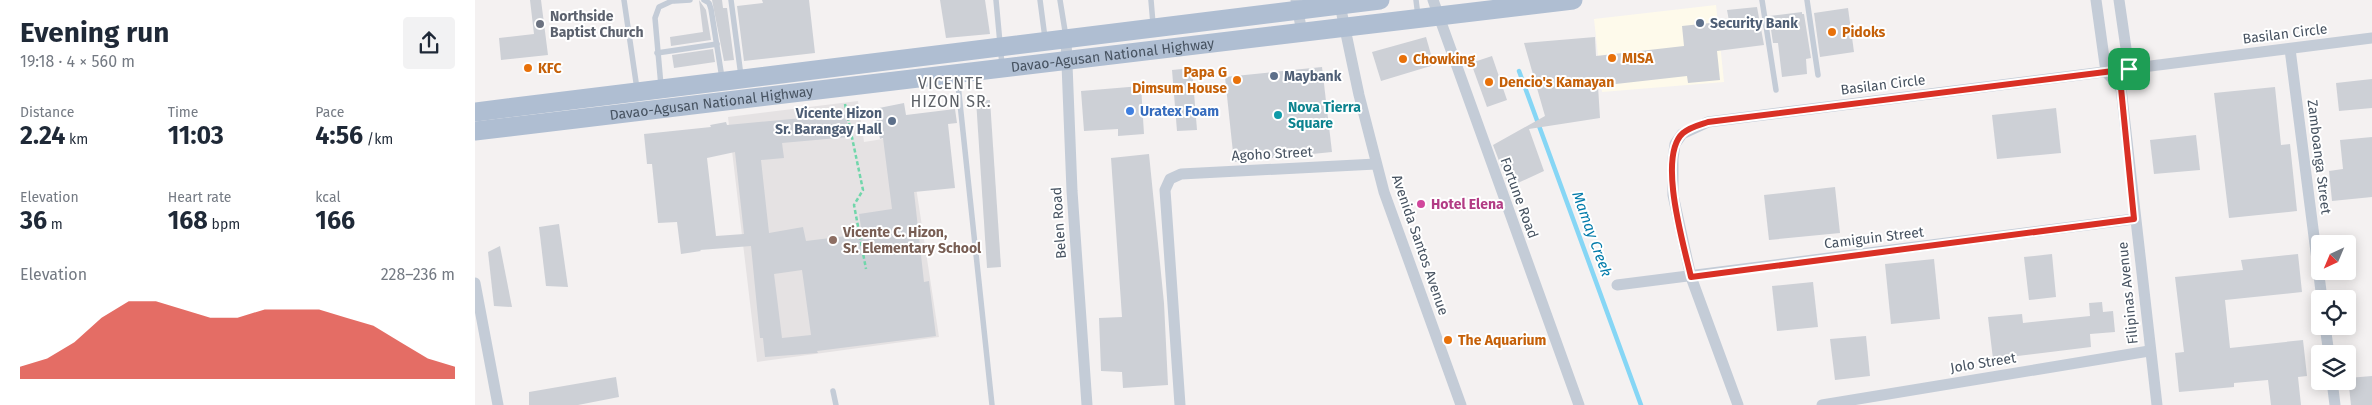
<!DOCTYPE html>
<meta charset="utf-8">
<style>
body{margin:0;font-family:"Fira Sans",sans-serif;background:#f2f2f3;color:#1f2937;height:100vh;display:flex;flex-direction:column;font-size:19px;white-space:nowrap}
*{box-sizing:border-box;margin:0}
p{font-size:16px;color:#747a83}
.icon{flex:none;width:28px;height:28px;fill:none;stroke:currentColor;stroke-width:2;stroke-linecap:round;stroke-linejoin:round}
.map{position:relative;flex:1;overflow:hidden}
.sheet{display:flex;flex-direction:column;background:#fff;width:475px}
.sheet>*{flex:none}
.needle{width:32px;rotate:224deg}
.buttons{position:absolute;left:1836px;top:235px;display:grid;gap:10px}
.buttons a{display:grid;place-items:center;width:45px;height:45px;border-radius:5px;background:#fff;box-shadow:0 2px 12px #0003;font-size:25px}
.pin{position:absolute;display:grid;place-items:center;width:42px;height:42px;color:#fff;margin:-21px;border-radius:10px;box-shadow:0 2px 8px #0006}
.round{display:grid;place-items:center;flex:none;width:52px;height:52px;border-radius:5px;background:#f2f2f3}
.head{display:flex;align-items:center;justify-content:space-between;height:85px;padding:0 20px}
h1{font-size:28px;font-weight:700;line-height:38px}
.figures{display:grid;grid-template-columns:repeat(3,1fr);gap:8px;height:85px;padding:5px 20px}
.figures div{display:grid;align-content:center}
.figures b{font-size:25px;font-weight:700}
.figures small{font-size:14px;font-weight:400}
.figures p{font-size:14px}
.chart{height:140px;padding:10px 20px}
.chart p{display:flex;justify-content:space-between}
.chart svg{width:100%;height:90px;margin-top:5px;fill:#d93025;opacity:.7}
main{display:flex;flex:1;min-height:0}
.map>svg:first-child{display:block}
.commercial{fill:#fefaeb}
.education{fill:#e5e2e3}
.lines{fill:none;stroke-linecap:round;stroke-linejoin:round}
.stream{stroke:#86d6f5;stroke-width:4.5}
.building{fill:#cdd0d6;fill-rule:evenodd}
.path{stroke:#71d6ab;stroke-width:2.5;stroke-dasharray:4 2.5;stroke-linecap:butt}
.service{stroke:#c4ccd7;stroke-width:5.5}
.minor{stroke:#c4ccd7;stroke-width:11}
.primary{stroke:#afbed2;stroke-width:19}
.route-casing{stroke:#fff;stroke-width:10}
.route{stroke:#d93025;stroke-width:6}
.service-dot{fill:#5c6f8a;stroke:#fff;stroke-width:2}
.worship-dot{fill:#6b7280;stroke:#fff;stroke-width:2}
.food-dot{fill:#e8710a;stroke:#fff;stroke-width:2}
.shop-dot{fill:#3f7fe0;stroke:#fff;stroke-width:2}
.culture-dot{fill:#0f9aa8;stroke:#fff;stroke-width:2}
.hotel-dot{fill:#d1479c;stroke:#fff;stroke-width:2}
.education-dot{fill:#8d6e63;stroke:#fff;stroke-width:2}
.labels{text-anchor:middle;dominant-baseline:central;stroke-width:4;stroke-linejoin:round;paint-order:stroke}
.worship-label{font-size:14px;font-weight:bold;fill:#5b616d;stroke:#fff;text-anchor:start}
.service-label{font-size:14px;font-weight:bold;fill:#4e5e75;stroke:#fff;text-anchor:start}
.food-label{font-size:14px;font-weight:bold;fill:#c56008;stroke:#fff;text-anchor:start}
.street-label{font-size:14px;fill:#475361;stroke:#fff}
.culture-label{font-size:14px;font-weight:bold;fill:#0d838f;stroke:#fff;text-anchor:start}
.shop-label{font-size:14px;font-weight:bold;fill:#366cbe;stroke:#fff;text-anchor:start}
.hotel-label{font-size:14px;font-weight:bold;fill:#b23c85;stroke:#fff;text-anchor:start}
.education-label{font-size:14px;font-weight:bold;fill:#785e54;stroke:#fff;text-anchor:start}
.water-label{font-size:15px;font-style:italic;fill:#027baa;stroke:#fff}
.quarter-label{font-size:16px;letter-spacing:1px;fill:#5d6167;stroke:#fff}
</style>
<main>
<section class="sheet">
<div class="head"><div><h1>Evening run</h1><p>19:18 · 4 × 560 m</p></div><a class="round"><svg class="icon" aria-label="share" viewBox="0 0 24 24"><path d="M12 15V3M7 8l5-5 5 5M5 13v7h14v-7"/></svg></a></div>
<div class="figures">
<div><p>Distance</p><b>2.24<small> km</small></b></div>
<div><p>Time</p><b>11:03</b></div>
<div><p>Pace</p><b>4:56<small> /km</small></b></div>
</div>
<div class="figures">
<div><p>Elevation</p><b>36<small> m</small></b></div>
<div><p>Heart rate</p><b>168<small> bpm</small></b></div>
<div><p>kcal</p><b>166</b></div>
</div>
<div class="chart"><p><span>Elevation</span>228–236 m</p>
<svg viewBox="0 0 160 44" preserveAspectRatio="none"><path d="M0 44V38L10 34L20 26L30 14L40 6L50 6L60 10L70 14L80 14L90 10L100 10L110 10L120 14L130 18L140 26L150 34L160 38V44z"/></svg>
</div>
</section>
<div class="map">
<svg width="1897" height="405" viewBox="0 0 1897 405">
<rect width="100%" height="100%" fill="#f4f1f1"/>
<path class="commercial" d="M1241,5L1249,82L1127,92L1119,19Z"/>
<path class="education" d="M383,101L389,142L433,135L464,337L282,362L253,117Z"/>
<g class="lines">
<path class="stream" d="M1044,71L1166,405"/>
</g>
<g class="building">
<path d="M55,0H66L73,55L26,60L24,38L59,34Z"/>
<path d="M224,0L231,10L236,40L196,46L195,37L228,32Z"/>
<path d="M237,0H247L248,8H252L259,60L249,61Z"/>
<path d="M287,0H334L340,53L269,61L262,6L288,3Z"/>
<path d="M465,0H510L515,34L471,38Z"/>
<path d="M1282,7L1289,45L1242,51L1245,80L1213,83L1212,76L1123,86L1125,118L1054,129L1069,171L1034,187L1018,145L1070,116L1049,43L1120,37L1121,56L1209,46L1207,26L1254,21L1252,10Z"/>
<path d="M1373,8L1379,52L1345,57L1339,13Z"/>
<path d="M1327,12V14H1329L1336,58L1331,59L1332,74L1307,77L1303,43H1298L1294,16Z"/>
<path d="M951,37L959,65L906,81L897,52Z"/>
<path d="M238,49L240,62L199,68L197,55Z"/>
<path d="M1017,56L1032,100L1012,107L996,63Z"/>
<path d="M847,67L857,152L759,162L750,77Z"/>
<path d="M717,68L722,130L702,131L697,70Z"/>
<path d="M1897,79V108L1864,111L1861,83Z"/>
<path d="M666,86L669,134L643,136V129L609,131L606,91Z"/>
<path d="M1800,87L1806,145L1815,144L1822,211L1754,218L1739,93Z"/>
<path d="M501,100H515L526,267L512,268Z"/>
<path d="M429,103L431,115L480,109L482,123L473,124L480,188L439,192L449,282L454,281L461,336L342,351L343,353L290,357L288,338H285L276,246L225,250L226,251L206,254L202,222L183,223L177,164H172L169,134L236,127L235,125L251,122L252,125L371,114L374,137L307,143L309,158L286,160L294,233L328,227L331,241L387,234L384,214L417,209L408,138L405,139L399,109ZM260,152L269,234L241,236L232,158ZM327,270L336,335L307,338L299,274Z"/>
<path d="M1581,108L1586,153L1522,159L1517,115Z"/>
<path d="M1721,135L1725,170L1679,174L1675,140Z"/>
<path d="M1897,137V197L1857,201L1854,171L1868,169L1865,140Z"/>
<path d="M674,154L689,303L693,385L648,388L647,372L626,371L624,318L647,317L636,158Z"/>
<path d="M1360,187L1365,233L1294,240L1289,195Z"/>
<path d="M84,224L93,287L71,286L64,227Z"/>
<path d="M25,246L37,307L19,306L13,252Z"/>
<path d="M1577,254L1581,297L1554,300L1549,257Z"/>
<path d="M1823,254L1827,292L1750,300L1755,348L1828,340L1832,376L1823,377L1826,405H1796L1793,380L1759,383V387L1704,392L1700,353L1709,352L1700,277L1768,270L1766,260Z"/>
<path d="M1459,259L1465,319L1416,324L1410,264Z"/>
<path d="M1338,282L1343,327L1302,331L1297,286Z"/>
<path d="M1627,302L1628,312L1638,311L1640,332L1615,334L1616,347L1518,359L1513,317L1547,314L1548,323L1615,316L1614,303Z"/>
<path d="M1391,336L1395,376L1360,380L1355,339Z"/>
<path d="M1897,376V405H1876L1873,378Z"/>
<path d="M141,377L144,397L103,405H54V392Z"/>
</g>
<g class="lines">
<path class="path" d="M370,104L388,190L379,205L391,269"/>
<g class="service">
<path d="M149,0L162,89"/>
<path d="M229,0L234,3L236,9L247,78"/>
<path d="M256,0L266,76"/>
<path d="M521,0L527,65"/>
<path d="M565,0L570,38"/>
<path d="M585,0L591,37"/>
<path d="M676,0L678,24"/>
<path d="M941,0L943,16"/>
<path d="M1287,0L1301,90"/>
<path d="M1332,0L1343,75"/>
<path d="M199,1L215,0"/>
<path d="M182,53L242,44"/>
<path d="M482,75L517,405"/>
<path d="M186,86L180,18L184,7L199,0"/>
<path d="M358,391L361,405"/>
</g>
<g class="minor">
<path d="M821,0L827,33"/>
<path d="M958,0L1104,405"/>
<path d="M1621,0L1631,72L1646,88"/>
<path d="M1644,0L1654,69L1646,88L1682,405"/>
<path d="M865,5L884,95L909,192L986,405"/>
<path d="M591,39L597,191L612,405"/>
<path d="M1815,49L1847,299"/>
<path d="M0,283L23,405"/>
<path d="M1142,285L1659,219"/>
<path d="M1850,326L1854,354"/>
<path d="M1857,381L1860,405"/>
<path d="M705,405L690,190L695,179L706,174L901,164"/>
<path d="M1263,405L1216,277L1198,195V159L1200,144L1207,134L1233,122L1897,38"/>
<path d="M1347,405L1674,351"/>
</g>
<g class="primary">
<path d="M0,112L905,0"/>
<path id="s1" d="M0,131L1098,0"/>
</g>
</g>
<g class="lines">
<g class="route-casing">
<path id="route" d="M1654,69L1646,88L1659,219L1216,277C1209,246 1182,156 1208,133C1215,127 1224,125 1233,122Z"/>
</g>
<use href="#route" class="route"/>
</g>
<g class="service-dot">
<circle cx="1225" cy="23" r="5"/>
<circle cx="799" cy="76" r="5"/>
<circle cx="417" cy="121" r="5"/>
</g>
<circle class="worship-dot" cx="65" cy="24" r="5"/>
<g class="food-dot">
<circle cx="1357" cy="32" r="5"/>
<circle cx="1137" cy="58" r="5"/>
<circle cx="928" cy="59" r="5"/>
<circle cx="53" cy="68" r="5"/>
<circle cx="762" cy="80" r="5"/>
<circle cx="1014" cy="82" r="5"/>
<circle cx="973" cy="340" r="5"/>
</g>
<circle class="shop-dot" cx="655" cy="111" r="5"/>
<circle class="culture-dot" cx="803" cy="115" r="5"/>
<circle class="hotel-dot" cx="946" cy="204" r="5"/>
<circle class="education-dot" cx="358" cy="240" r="5"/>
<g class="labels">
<g class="worship-label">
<text x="75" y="16">Northside<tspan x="75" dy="16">Baptist Church</tspan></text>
</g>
<g class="service-label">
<text x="1235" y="23">Security Bank</text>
<text x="809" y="76">Maybank</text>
<text x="407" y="113" text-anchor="end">Vicente Hizon<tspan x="407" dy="16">Sr. Barangay Hall</tspan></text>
</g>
<g class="food-label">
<text x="1367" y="32">Pidoks</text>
<text x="1147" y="58">MISA</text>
<text x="938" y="59">Chowking</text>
<text x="63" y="68">KFC</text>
<text x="752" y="72" text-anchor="end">Papa G<tspan x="752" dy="16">Dimsum House</tspan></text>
<text x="1024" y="82">Dencio's Kamayan</text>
<text x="983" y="340">The Aquarium</text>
</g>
<g class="street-label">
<text transform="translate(1810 34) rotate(-7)">Basilan Circle</text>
<text stroke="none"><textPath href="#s1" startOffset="642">Davao-Agusan National Highway</textPath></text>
<text transform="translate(1408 85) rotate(-7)">Basilan Circle</text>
<text stroke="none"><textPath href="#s1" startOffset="238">Davao-Agusan National Highway</textPath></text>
<text transform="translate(797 154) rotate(-3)">Agoho Street</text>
<text transform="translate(1844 157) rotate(83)">Zamboanga Street</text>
<text transform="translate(1044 198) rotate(70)">Fortune Road</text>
<text transform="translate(584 223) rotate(-94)">Belen Road</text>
<text transform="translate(1399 238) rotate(-7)">Camiguin Street</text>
<text transform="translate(945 245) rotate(71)">Avenida Santos Avenue</text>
<text transform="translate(1653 293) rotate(-96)">Filipinas Avenue</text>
<text transform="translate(1508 363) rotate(-9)">Jolo Street</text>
</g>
<g class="culture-label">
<text x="813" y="107">Nova Tierra<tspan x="813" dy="16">Square</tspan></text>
</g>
<g class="shop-label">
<text x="665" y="111">Uratex Foam</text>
</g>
<g class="hotel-label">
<text x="956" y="204">Hotel Elena</text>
</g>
<g class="education-label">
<text x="368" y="232">Vicente C. Hizon,<tspan x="368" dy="16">Sr. Elementary School</tspan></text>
</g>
<g class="water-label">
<text transform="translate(1117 234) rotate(70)">Mamay Creek</text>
</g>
<g class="quarter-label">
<text x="476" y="83">VICENTE<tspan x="476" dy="18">HIZON SR.</tspan></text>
</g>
</g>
</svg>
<div class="buttons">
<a><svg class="needle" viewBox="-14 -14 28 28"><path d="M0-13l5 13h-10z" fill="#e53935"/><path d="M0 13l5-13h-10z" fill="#747a83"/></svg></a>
<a><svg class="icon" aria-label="locate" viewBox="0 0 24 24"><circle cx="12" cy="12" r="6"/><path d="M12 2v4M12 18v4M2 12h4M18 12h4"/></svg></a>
<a><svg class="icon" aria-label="layers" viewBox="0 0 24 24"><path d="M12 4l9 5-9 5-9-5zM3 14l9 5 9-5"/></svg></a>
</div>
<div class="pin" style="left:1654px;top:69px;background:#1e9e55"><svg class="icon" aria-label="arrive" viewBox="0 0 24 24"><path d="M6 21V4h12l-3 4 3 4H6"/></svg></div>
</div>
</main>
